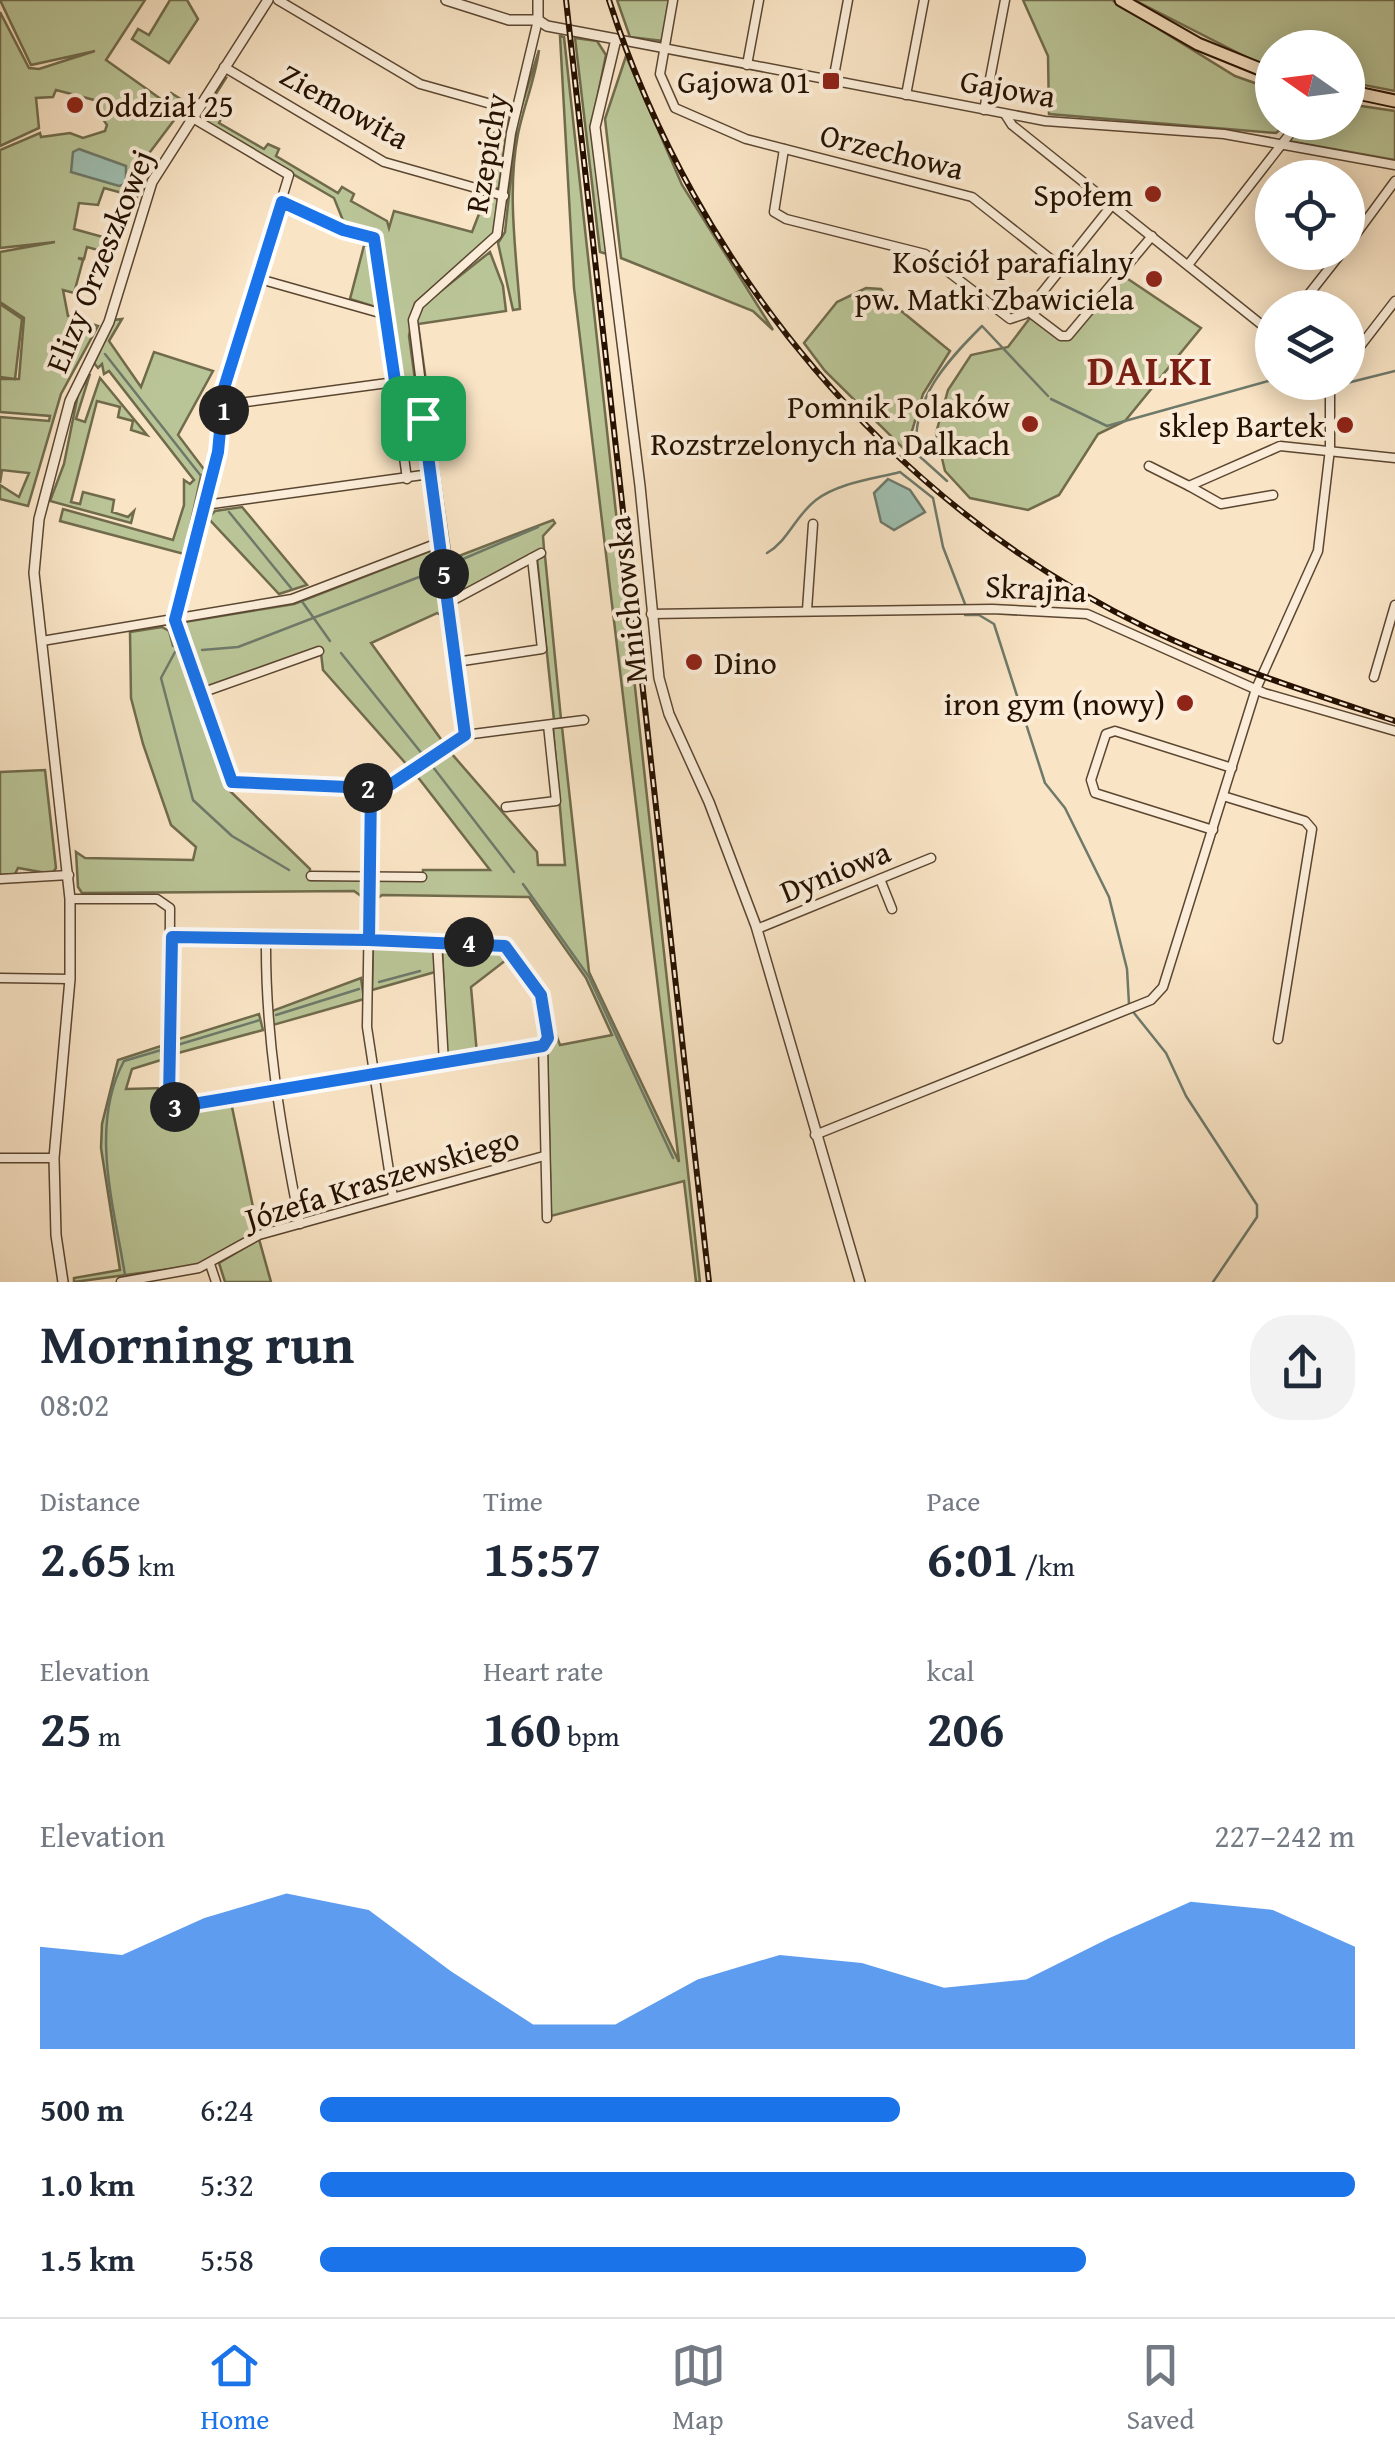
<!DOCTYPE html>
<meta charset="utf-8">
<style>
body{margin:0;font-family:"Gentium Book Plus",serif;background:#f2f2f3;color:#1f2937;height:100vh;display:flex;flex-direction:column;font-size:38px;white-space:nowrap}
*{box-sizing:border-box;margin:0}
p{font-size:32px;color:#747a83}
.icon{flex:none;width:55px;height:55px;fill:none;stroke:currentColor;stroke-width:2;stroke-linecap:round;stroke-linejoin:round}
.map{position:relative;height:1282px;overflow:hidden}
.panel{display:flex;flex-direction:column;background:#fff;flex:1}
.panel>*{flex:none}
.needle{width:65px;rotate:284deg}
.buttons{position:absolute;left:1255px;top:30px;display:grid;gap:20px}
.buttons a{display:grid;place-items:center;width:110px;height:110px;border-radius:50%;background:#fff;box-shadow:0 5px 25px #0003;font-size:50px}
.pin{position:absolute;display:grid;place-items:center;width:85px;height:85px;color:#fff;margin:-42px;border-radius:20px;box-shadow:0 5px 15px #0006}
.km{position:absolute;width:50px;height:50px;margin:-25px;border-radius:50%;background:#222;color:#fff;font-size:28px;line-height:50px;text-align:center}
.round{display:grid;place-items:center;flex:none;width:105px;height:105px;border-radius:40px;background:#f2f2f3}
.summary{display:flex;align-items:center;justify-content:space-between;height:170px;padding:0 40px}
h1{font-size:55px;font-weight:700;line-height:75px}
.stats{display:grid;grid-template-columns:repeat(3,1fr);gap:15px;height:170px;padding:10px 40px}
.stats div{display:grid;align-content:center}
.stats b{font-size:50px;font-weight:700}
.stats small{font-size:28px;font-weight:400}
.stats p{font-size:28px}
.chart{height:280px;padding:20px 40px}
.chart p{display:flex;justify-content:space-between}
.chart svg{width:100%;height:180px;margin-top:10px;fill:#1a73e8;opacity:.7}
ul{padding:0 40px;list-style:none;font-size:32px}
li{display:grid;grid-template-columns:160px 120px 1fr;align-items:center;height:75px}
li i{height:25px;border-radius:12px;background:#1a73e8}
.menu{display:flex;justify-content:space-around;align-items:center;height:140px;border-top:2px solid #e0e1e3;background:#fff;font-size:28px;color:#747a83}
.menu a{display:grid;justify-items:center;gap:5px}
.menu .current{color:#1a73e8}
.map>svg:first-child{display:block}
.green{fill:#bac597;stroke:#706b4c;stroke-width:2.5}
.water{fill:#9ebfb1;stroke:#6e796a;stroke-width:2.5}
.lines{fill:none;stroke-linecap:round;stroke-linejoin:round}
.stream{stroke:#6e796a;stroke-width:2.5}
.minor-casing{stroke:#5b4631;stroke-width:11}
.tertiary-casing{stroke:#5b4631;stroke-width:12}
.primary-casing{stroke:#261100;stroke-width:15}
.minor{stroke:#fbedd9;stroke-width:8}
.tertiary{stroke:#fbedd9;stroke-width:9}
.primary{stroke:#f9e4c5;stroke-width:11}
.rail-casing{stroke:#261100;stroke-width:6}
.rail{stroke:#fbedd9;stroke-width:2.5;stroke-dasharray:8;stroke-linecap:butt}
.route-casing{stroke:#fff;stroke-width:20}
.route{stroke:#1a73e8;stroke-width:12}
.poi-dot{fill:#8f2418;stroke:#fbedd9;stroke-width:4}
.labels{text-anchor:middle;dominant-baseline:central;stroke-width:8;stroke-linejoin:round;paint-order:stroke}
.poi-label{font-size:32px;fill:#261100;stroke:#fbedd9;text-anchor:end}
.street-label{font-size:32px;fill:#261100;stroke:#fbedd9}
.district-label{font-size:42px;font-weight:bold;letter-spacing:2.5px;fill:#7a1f14;stroke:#fbedd9}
</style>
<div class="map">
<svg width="1395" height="1282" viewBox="0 0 1395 1282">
<rect width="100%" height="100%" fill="#f9e4c5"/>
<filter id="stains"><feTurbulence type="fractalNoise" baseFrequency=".002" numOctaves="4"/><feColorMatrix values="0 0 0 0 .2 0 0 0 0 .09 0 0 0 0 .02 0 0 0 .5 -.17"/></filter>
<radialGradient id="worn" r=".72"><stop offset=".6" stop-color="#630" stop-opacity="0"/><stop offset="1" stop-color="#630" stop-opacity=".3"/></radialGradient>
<g class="green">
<path d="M0,0H145L106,60L165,102L171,93L187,103L150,152L137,197L104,188L98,205L79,203L74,229L114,240L109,253L87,247L84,259L78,258L83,260L74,293L63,290L68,316L98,326L61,394L28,506L0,499V485L19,497L29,473L2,470L0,483V417L49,421L50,416L0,412V379H19L24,318L0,302V252L55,242L0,248V150L40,133L41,137L70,133L83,138L105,131L107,125L96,109L98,101L56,90L53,97L36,98L39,128L0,146V12L29,68L39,69L95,51L31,65Z"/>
<path d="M170,0H187L198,19L169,63L132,39L138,29L149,35Z"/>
<path d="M617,0H670L663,41L630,37Z"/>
<path d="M1023,0H1112L1235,76L1272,89V122L1288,123L1276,133L1049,114L1048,56Z"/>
<path d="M1134,0H1395V91L1348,82V48H1272V66L1256,62Z"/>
<path d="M560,36L564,37L700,1282H696L684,1181L551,1216L547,1050L557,1037L560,1045L612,1035L586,978L529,897L382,895L375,900V879H423V870H490L417,776L451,753L537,852L538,865H565L553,728L562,727L589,972L679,1162L574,288Z"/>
<path d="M575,38L597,41L606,55L591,129L607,254L600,252Z"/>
<path d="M539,50C535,80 524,105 518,134C507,190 516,253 520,309L513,310L498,243L505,232L517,121Z"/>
<path d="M626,56L682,185L773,330L753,311L621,258L605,119Z"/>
<path d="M220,78H226L207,108L222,117L219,123L264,149L268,144L279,149L276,156L338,193L342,187L354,194L351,201L387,221L389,228L394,211L472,232L486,196L498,198L494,233L415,303L409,336L420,416L401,414L379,231L344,223L334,198L198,119Z"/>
<path d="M1348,104L1395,111V160L1288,141L1304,123L1348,122Z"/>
<path d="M498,111L509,116L499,187L494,190L480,186Z"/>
<path d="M366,238L373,240L382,309L350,299Z"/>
<path d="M490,252L503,286L506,311L418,324L435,446L430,447L415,321L423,305Z"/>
<path d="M1122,275L1201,328L1125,421L1098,434L1059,495L1028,510L970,498L945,471L936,433L948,390L971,355L1008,347L1033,314L1064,337Z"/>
<path d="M866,288L881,289L894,305L950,351L923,394L906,451L825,371L804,343L837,302Z"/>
<path d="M0,304L22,319L15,379L0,377Z"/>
<path d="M122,319L109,341L141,387L154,352L213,371L178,435L206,472L201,476L184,554L60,521L63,509L173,540L184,505V480L190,484L194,480L109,371L104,374L102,364L98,368L94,363L113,320Z"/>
<path d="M90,374L76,419L85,422L100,378L147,435L131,430L133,421L118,417L120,407L97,401L71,502L80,504L83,492L114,500L112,512L128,517L134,511L131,523L50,501L64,464L78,394Z"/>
<path d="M436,453L451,559L553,520L555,523L543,536L544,549L452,597L431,454Z"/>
<path d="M242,507L307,585L279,594L208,518L215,511Z"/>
<path d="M435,549L444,616L437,613L371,643L443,742L408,766L323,670L321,653L208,687L202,685L181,627L184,622L294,604Z"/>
<path d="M545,556L561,719L554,720L537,559Z"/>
<path d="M162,627L169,631L173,646L180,647L229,790L310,869L309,880H364V898L354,891L82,893L78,887L76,852L85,858L193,860L196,847L171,825L143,744L131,698L130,632Z"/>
<path d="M45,770L56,868L52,874L18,868L15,874L0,875V772Z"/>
<path d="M416,943L434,951L435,972L372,990L373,946Z"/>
<path d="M446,944L495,946L510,957L471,987L477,1054L453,1058L447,1054L442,950Z"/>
<path d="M361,978L364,999L273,1025L272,1011Z"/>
<path d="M173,1007L179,1039L259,1014L263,1030L178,1053L177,1074L172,1070Z"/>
<path d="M161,1046V1053L167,1052L166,1079L162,1080L161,1060L132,1069L126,1089L166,1088L167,1113L237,1101L232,1107L257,1226L263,1225V1230L200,1265L74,1282V1278L120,1270L101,1148L102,1124L118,1060Z"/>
<path d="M259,1239L271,1282H225L219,1263Z"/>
</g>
<g class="water">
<path d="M79,149L126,166V184L119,186L71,172L73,152Z"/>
<path d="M888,479L910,490L925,512L894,530L881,522L874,493Z"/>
</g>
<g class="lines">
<g class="stream">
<path d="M105,354L201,476"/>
<path d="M1313,382L1326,386"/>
<path d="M1335,386L1395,371"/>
<path d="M1051,399L1107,426L1272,380"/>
<path d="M947,481L917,454C910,400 947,361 982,326L1048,396"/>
<path d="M229,512L291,588"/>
<path d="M767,553C789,540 795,516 816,500C838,483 873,479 900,472L933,498L943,547L965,604"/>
<path d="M449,565L538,527"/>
<path d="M301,600L330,641"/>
<path d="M965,615H979L994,624L1045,783L1065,808L1109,897L1127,969L1129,1004"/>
<path d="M202,650L238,647L432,572"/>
<path d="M175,652L161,678L193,800L232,836L289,870"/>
<path d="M341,653L423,755"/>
<path d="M433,767L514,872"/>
<path d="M523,884L589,977L673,1158"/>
<path d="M379,982L420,971"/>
<path d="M1134,1013L1166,1053L1186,1096L1257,1205V1217L1213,1282"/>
<path d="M276,1015L359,989"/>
<path d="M174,1046L260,1020"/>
<path d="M125,1275C114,1206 89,1126 124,1061L161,1050"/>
</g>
<g class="minor-casing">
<g id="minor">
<path d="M278,0L420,84L516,111"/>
<path d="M673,0L660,74L675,108L746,139L972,197L1062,268"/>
<path d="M616,39L1045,121L1224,134L1395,165"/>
<path d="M747,65L759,0"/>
<path d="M224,67L384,162L504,196"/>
<path d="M833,81L848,0"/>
<path d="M906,95L924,0"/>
<path d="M984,110L1005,0"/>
<path d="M1005,114L1012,125L1272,333"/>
<path d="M191,117L289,175L224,388L219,451L175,620L232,782L391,785L465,735L584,720"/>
<path d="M784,149L774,212L786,219L925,254L1010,319L1025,314L1112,205"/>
<path d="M282,202L320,221L374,238L407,479"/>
<path d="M1348,245L1395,181"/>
<path d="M1188,265L1299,122"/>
<path d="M256,278L387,315"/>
<path d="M1298,308L1342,252"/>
<path d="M1028,311L1061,336H1068L1152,236"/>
<path d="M1348,362L1395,301"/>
<path d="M224,405L395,382"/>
<path d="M1149,466L1189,486L1280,446L1395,458"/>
<path d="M1189,486L1221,504L1273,495"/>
<path d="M205,505L430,474"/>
<path d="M448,603L541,553"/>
<path d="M807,610L813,524"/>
<path d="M651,614L992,609L1087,614L1264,693L1395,731"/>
<path d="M42,641L292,599L438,543"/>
<path d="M456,662L542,649L532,558"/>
<path d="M1374,677L1395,605"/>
<path d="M201,693L319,651"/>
<path d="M465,735L413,320L419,305L497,235L511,133L538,20"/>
<path d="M371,788L367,1027L393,1197"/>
<path d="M1223,796L1305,821L1312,829L1278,1039"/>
<path d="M506,807L556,801L548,725"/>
<path d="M1213,830L1095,793L1091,780L1106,734L1115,731L1232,768"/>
<path d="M311,876L422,877"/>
<path d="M0,879L69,875"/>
<path d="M880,879L892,909"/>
<path d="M70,899H157L170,908L169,1098L175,1107L543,1046"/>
<path d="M757,929L931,858"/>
<path d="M172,937L495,943C525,952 562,1017 543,1046L547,1218"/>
<path d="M266,938C265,1036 281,1129 300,1224"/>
<path d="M437,941L444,1063"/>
<path d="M0,978L70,979"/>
<path d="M815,1135L1151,1000L1163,987L1256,689L1318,551L1330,449V382"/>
<path d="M0,1158H54"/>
<path d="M210,1264L216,1282"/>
<path d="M121,1282L199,1268L259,1235L544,1156"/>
</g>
</g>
<g class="tertiary-casing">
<g id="tertiary">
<path d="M446,0L509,20H538L547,26L616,39L595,127L640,486L659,678L669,714L709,802L756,926L860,1282"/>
<path d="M538,20V0"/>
<path d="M63,1282L56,1235L54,1158L70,979V899L34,573L39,519L70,401L109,322L152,182L268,0"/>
</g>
</g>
<g class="primary-casing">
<g id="primary">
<path d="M1121,0L1198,44L1272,74"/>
<path d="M1348,91L1395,101"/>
</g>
</g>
<use href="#minor" class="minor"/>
<use href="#tertiary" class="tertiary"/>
<use href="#primary" class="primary"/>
<g class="rail-casing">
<g id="rail">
<path d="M566,0L709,1282"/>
<path d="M609,0C696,270 890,503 1147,628C1227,667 1311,693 1395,721"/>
</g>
</g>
<use href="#rail" class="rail"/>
</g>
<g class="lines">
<g class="route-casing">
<path id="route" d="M423,418L401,422L374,238L343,230L282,202L224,388L218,452L175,620L232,782L371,788L369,940L172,937L169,1098L175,1107L543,1046L548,1038L541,995L505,946L369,940L371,788L390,785L465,735L423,418"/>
</g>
<use href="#route" class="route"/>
</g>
<g class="poi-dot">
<rect x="821" y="71" width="20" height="20" rx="5"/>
<circle cx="75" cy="105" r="10"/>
<circle cx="1153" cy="194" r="10"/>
<circle cx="1154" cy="279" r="10"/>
<circle cx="1030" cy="424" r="10"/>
<circle cx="1345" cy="425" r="10"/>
<circle cx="694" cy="662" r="10"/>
<circle cx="1185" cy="703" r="10"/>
</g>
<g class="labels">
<g class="poi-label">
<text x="811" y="81">Gajowa 01</text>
<text x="95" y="105" text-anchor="start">Oddział 25</text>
<text x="1133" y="194">Społem</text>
<text x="1134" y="261">Kościół parafialny<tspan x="1134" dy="37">pw. Matki Zbawiciela</tspan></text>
<text x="1010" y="406">Pomnik Polaków<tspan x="1010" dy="37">Rozstrzelonych na Dalkach</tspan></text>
<text x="1325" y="425">sklep Bartek</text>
<text x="714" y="662" text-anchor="start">Dino</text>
<text x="1165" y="703">iron gym (nowy)</text>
</g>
<g class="street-label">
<text transform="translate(1008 88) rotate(10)">Gajowa</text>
<text transform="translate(345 106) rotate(29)">Ziemowita</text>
<text transform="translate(892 151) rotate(14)">Orzechowa</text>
<text transform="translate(486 153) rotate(-80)">Rzepichy</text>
<text transform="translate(99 261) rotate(-68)">Elizy Orzeszkowej</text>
<text transform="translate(1036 588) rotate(3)">Skrajna</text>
<text transform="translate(627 600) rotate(-96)">Mnichowska</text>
<text transform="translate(835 871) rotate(-22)">Dyniowa</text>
<text transform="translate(382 1178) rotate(-17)">Józefa Kraszewskiego</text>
</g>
<g class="district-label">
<text x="1151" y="369">DALKI</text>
</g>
</g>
<rect width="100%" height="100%" filter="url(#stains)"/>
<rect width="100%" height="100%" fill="url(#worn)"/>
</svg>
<div class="buttons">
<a><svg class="needle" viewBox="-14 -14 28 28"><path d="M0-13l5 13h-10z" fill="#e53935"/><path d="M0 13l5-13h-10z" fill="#747a83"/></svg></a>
<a><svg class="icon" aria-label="locate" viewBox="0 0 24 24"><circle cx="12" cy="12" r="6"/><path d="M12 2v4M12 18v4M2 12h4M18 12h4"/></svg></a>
<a><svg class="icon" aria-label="layers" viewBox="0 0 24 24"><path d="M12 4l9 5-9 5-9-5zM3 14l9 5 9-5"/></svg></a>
</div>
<div class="pin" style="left:423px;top:418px;background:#1e9e55"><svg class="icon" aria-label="arrive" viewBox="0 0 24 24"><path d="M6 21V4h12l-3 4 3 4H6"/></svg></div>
<b class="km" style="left:224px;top:410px">1</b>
<b class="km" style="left:368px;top:788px">2</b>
<b class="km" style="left:175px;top:1107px">3</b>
<b class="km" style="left:469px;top:942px">4</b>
<b class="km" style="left:444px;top:574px">5</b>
</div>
<section class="panel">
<div class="summary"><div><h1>Morning run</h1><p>08:02</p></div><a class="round"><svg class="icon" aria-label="share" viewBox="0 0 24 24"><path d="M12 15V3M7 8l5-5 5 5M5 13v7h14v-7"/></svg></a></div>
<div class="stats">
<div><p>Distance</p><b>2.65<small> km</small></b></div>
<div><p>Time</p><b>15:57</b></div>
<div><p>Pace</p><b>6:01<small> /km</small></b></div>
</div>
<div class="stats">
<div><p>Elevation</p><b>25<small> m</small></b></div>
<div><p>Heart rate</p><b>160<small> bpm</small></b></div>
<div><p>kcal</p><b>206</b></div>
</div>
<div class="chart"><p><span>Elevation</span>227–242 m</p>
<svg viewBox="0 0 160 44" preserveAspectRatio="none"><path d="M0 44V19L10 21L20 12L30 6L40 10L50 25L60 38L70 38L80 27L90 21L100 23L110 29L120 27L130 17L140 8L150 10L160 19V44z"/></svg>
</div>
<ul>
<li><b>500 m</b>6:24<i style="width:56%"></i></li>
<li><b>1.0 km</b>5:32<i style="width:100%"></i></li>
<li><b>1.5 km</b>5:58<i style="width:74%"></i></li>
</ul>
</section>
<nav class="menu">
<a class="current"><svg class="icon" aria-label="home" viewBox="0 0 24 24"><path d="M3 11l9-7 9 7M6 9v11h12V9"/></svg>Home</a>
<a><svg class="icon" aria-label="map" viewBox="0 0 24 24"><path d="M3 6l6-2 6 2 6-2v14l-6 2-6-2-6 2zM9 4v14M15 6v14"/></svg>Map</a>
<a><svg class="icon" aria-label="saved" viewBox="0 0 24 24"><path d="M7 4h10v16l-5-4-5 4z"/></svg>Saved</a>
</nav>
